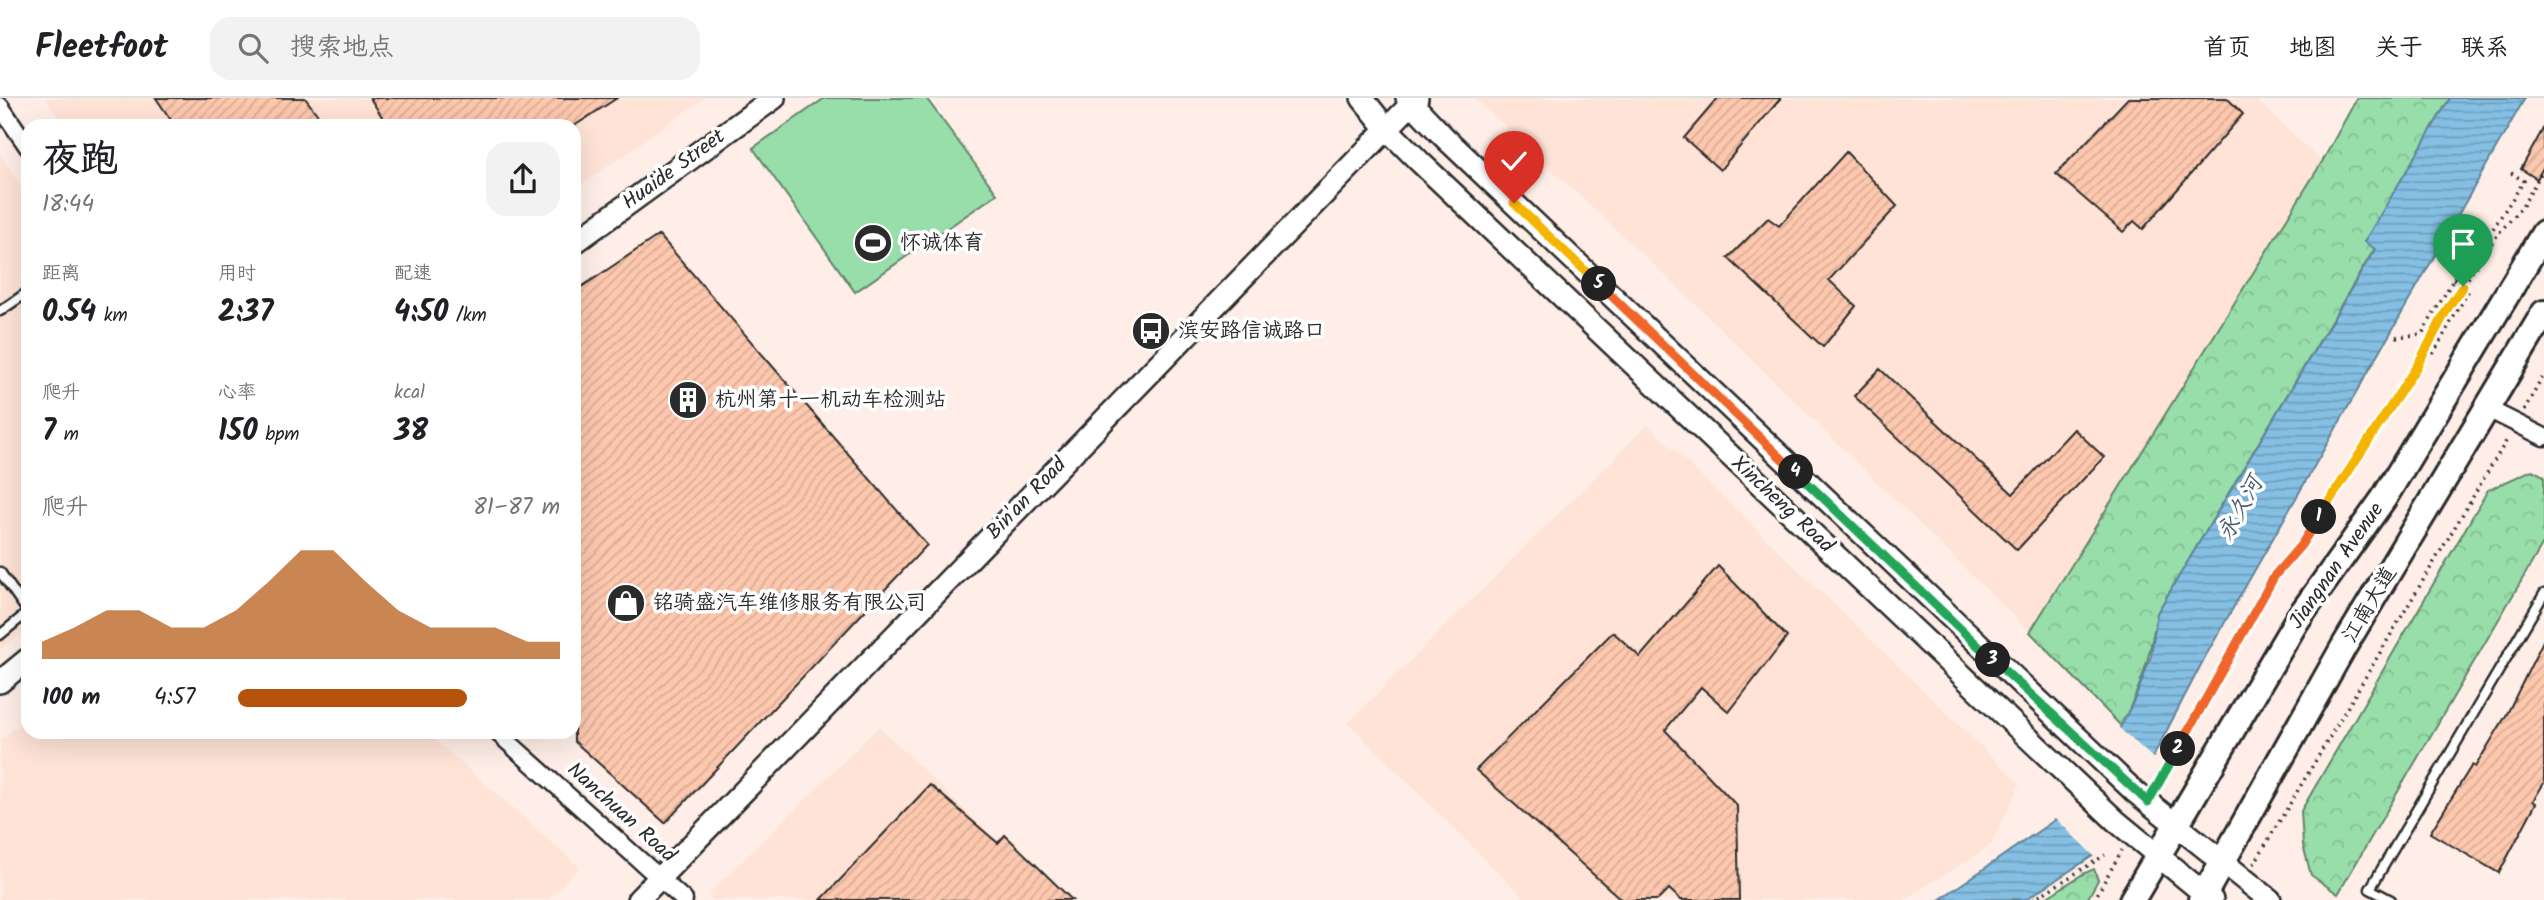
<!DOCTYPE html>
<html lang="zh">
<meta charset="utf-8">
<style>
body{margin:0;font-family:Kalam,"LXGW WenKai TC",sans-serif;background:#f2f2f2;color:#202124;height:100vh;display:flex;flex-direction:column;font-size:26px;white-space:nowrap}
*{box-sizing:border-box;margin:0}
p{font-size:23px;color:#757577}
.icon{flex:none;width:38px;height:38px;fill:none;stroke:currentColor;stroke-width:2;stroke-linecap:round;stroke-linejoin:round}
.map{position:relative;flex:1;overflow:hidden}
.details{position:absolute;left:21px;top:21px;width:560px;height:620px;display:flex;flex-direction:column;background:#fff;border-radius:21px;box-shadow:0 7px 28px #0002}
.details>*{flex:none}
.pin{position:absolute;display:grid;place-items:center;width:60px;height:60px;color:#fff;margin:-72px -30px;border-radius:50% 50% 50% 0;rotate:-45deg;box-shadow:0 0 7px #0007}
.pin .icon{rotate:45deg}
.km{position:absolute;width:35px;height:35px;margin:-18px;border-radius:50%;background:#222;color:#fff;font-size:19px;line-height:35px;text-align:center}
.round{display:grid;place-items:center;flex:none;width:74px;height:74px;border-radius:21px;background:#f2f2f2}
.summary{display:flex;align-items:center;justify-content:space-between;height:119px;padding:0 21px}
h1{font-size:38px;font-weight:700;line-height:52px}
.figures{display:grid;grid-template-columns:repeat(3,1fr);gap:10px;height:119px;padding:7px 21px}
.figures div{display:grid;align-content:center}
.figures b{font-size:30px;font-weight:700}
.figures small{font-size:19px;font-weight:400}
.figures p{font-size:19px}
.chart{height:196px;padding:14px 21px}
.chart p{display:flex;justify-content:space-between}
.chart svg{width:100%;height:126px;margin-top:7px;fill:#b45309;opacity:.7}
ul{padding:0 21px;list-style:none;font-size:23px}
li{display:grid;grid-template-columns:112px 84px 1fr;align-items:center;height:52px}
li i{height:18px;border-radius:9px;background:#b45309}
header{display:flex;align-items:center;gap:42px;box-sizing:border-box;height:98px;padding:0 35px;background:#fff;border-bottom:2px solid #e0e0e0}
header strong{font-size:33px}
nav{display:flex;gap:38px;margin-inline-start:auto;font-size:24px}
.search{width:490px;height:63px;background:#f2f2f2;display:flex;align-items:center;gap:18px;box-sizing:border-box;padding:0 24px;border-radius:21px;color:#757577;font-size:26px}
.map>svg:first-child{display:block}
.built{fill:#fee3d6}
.forest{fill:url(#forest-crowns);stroke:#62846a;stroke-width:2}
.garden{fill:#98deaa;stroke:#62846a;stroke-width:2}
.water{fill:url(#water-rules);stroke:#61849a;stroke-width:2}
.pier{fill:#feeee7}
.building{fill:url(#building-hatch);stroke:#2b2b2b;stroke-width:2}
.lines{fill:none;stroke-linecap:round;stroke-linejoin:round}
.lane-casing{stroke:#2b2b2b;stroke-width:13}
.street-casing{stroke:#2b2b2b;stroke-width:21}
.secondary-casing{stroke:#2b2b2b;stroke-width:26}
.primary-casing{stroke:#2b2b2b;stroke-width:30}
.path{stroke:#2b2b2b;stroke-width:3.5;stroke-dasharray:2 5;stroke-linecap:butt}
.lane{stroke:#fff;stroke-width:8}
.street{stroke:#fff;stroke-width:16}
.secondary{stroke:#fff;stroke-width:21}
.primary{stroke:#fff;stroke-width:24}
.split-1-casing{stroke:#fff;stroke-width:14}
.split-2-casing{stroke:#fff;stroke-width:14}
.split-3-casing{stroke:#fff;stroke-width:14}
.split-4-casing{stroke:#fff;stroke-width:14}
.split-5-casing{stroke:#fff;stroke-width:14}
.split-6-casing{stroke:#fff;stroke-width:14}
.split-1{stroke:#f5b400;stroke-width:9}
.split-2{stroke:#f0652b;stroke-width:9}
.split-3{stroke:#22a559;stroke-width:9}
.split-4{stroke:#22a559;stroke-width:9}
.split-5{stroke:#f0652b;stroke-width:9}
.split-6{stroke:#f5b400;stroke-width:9}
.labels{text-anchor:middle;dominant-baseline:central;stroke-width:7;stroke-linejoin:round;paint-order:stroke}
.street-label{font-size:21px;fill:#2b2b2b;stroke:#fff}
.poi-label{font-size:21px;fill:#2b2b2b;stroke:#fff;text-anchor:start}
.water-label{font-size:23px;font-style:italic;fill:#4a5f6c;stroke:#fff}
</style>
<header>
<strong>Fleetfoot</strong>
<div class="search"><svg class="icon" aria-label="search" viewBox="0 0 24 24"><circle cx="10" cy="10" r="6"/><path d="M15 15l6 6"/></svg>搜索地点</div>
<nav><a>首页</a><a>地图</a><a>关于</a><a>联系</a></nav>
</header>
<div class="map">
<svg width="2544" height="802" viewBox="0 0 2544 802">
<defs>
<pattern id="forest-crowns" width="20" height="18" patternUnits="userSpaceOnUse" patternTransform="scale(1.75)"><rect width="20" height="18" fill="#98deaa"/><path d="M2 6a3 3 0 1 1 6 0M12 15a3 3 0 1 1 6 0" fill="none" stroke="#83bf92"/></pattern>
<pattern id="water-rules" width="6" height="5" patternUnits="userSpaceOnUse" patternTransform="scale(1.75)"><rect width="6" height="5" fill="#85c0e4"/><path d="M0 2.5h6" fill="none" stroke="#6d9cb9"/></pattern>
<pattern id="building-hatch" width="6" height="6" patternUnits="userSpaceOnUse" patternTransform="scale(1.75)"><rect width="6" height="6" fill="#fdc8ae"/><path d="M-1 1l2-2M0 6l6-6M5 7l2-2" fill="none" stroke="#d9ac96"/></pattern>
</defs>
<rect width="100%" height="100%" fill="#feeee7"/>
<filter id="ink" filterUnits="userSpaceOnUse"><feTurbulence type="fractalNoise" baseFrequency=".0143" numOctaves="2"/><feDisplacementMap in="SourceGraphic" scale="14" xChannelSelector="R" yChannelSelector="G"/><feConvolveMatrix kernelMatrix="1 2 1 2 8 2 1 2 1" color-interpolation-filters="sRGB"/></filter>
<g filter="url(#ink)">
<g class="built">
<path d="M45,0H704L574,92V28H65Z"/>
<path d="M1475,0H2254L2322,64L2030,534L1686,197Z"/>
<path d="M0,56L28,100V529L0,552Z"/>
<path d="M1648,327L2020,686L1991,747L1904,802H1526L1348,625Z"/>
<path d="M28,620V634H426L579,769L548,802H0V642Z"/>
<path d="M879,629L1057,802H714L708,797Z"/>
</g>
<g class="forest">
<path d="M2357,0H2450L2365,144L2375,150L2157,515C2150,560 2142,587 2121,628L2030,534L2322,64Z"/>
<path d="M2532,372L2544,378V444L2338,796L2311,777L2303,747L2301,713L2488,392Z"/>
<path d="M2094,771L2098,782L2087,802H2043L2083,776Z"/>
</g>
<path class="garden" d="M825,0H926L997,96L855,194L753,50Z"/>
<path class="water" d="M2450,0H2525L2205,559L2154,657L2094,757L2025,802H1939L2056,721L2121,628L2137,596L2151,558L2157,515L2375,151L2364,144Z"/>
<path class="pier" d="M2117,628L2154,661L2095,759L2054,719Z"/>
<g class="building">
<path d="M156,0H305L326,28H175Z"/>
<path d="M370,0H617L574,28H388Z"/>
<path d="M1718,0H1781L1720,72L1684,40Z"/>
<path d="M2128,0H2227L2243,16L2143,131L2134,123L2123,134L2056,76Z"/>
<path d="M2544,29V68L2537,81L2521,71Z"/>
<path d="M1846,54L1897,108L1829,182L1856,208L1823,249L1728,160L1768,120L1779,128Z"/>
<path d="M659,137L927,447L665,725L574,643V194Z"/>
<path d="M1880,271L2013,396L2074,331L2104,359L2017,452L1854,298Z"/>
<path d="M1718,468L1787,539L1729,614L1701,589L1665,632L1737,708L1739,802H1681L1669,791L1658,802H1622L1476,672L1613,534L1640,559Z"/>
<path d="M2544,541V685L2533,703L2536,705L2499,775L2430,735L2472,667L2475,669L2507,616Z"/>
<path d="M930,687L998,745L1005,737L1072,802H821Z"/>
</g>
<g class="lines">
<g class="lane-casing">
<g id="lane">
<path d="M0,213L28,194"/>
<path d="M0,474L28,514L0,537"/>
<path d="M2391,802L2370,791L2544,496"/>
</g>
</g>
<g class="street-casing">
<g id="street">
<path d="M0,8L28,49"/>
<path d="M2488,311L2544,339"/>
<path d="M497,634L684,802"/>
</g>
</g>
<g class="secondary-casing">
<g id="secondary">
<path d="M1362,0L1387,31L1420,64L2116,723L2212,802"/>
<path d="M1407,0L1443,38L2134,693L2270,802"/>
<path d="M574,145L774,0"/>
<path d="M0,584L28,561"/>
<path d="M638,802L1417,0"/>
</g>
</g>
<g class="primary-casing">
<g id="primary">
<path d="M2132,802L2297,522L2384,400L2544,135"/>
<path d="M2201,802L2343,550L2544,215"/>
</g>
</g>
<g class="path">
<path d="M2396,239L2422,236L2461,168L2485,143L2524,83L2511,75"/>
<path d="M2433,256L2469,192L2453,181"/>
<path d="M2524,312L2544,277"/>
<path d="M2158,687L2275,477L2301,447L2417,268L2449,208L2498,136L2522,109L2544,70"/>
<path d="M2254,766L2508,340"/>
<path d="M2033,802L2105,757"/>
<path d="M2094,802L2122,752"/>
</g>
<use href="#lane" class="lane"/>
<use href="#street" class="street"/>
<use href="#secondary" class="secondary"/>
<use href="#primary" class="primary"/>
</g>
</g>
<g class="lines" filter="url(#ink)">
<g class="split-1-casing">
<path id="split-1" d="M2319,419L2417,268L2449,208L2463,188"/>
</g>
<g class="split-2-casing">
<path id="split-2" d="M2178,651L2275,477L2301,447L2319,419"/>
</g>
<g class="split-3-casing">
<path id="split-3" d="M1993,562L2148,704L2178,651"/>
</g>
<g class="split-4-casing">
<path id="split-4" d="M1796,374L1993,562"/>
</g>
<g class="split-5-casing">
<path id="split-5" d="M1599,186L1796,374"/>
</g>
<g class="split-6-casing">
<path id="split-6" d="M1514,105L1599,186"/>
</g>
<use href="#split-1" class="split-1"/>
<use href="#split-2" class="split-2"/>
<use href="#split-3" class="split-3"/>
<use href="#split-4" class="split-4"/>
<use href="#split-5" class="split-5"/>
<use href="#split-6" class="split-6"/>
</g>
<defs>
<g id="stadium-disc" transform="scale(2.0125)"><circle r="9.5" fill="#2b2b2b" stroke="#fff"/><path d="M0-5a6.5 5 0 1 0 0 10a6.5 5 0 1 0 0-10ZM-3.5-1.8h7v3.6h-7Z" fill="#fff"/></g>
<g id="bus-disc" transform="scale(2.0125)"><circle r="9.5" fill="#2b2b2b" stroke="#fff"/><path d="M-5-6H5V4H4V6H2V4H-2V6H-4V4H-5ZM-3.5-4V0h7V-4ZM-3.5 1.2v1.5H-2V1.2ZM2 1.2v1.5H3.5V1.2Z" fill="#fff"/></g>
<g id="building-disc" transform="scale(2.0125)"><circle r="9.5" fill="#2b2b2b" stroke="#fff"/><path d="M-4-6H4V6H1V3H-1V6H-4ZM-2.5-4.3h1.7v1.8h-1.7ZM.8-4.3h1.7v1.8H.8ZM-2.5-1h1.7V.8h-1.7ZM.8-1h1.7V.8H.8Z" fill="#fff"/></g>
<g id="shop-disc" transform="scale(2.0125)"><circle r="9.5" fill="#2b2b2b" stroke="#fff"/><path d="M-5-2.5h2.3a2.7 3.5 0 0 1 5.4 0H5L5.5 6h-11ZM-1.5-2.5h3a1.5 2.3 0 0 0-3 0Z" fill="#fff"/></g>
</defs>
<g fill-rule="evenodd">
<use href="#stadium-disc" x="873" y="145"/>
<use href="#bus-disc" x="1151" y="233"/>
<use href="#building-disc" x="688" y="302"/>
<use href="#shop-disc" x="626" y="505"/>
</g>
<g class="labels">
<g class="street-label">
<text transform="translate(674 72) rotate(-36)">Huaide Street</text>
<text transform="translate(1027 401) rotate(-46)">Bin'an Road</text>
<text transform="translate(1782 407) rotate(43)">Xincheng Road</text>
<text transform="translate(2337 468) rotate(-55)">Jiangnan Avenue</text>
<text transform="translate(2370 507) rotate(-59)">江南大道</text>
<text transform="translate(621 715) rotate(42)">Nanchuan Road</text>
</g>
<g class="poi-label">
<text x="900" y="145">怀诚体育</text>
<text x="1178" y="233">滨安路信诚路口</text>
<text x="715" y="302">杭州第十一机动车检测站</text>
<text x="653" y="505">铭骑盛汽车维修服务有限公司</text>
</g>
<g class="water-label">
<text transform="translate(2241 411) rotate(-61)">永久河</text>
</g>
</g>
</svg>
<div class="pin" style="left:2463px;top:188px;background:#1e9e55"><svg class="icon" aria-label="arrive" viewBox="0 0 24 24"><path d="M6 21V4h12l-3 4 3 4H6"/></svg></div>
<div class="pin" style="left:1514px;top:105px;background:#d93025"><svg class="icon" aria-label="check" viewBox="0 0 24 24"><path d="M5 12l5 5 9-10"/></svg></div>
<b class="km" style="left:2319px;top:419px">1</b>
<b class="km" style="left:2178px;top:651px">2</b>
<b class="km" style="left:1993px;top:562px">3</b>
<b class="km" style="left:1796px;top:374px">4</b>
<b class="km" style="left:1599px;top:186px">5</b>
<section class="details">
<div class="summary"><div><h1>夜跑</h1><p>18:44</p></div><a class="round"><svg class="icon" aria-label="share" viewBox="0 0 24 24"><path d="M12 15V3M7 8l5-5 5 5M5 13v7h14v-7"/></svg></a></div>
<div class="figures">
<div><p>距离</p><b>0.54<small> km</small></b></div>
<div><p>用时</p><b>2:37</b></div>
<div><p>配速</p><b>4:50<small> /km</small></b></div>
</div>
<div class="figures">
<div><p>爬升</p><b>7<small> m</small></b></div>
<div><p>心率</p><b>150<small> bpm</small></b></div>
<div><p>kcal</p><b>38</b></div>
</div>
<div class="chart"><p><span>爬升</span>81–87 m</p>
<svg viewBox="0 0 160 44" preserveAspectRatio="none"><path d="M0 44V38L10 33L20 27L30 27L40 33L50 33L60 27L70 17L80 6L90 6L100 17L110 27L120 33L130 33L140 33L150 38L160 38V44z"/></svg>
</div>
<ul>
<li><b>100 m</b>4:57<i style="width:71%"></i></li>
</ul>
</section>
</div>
